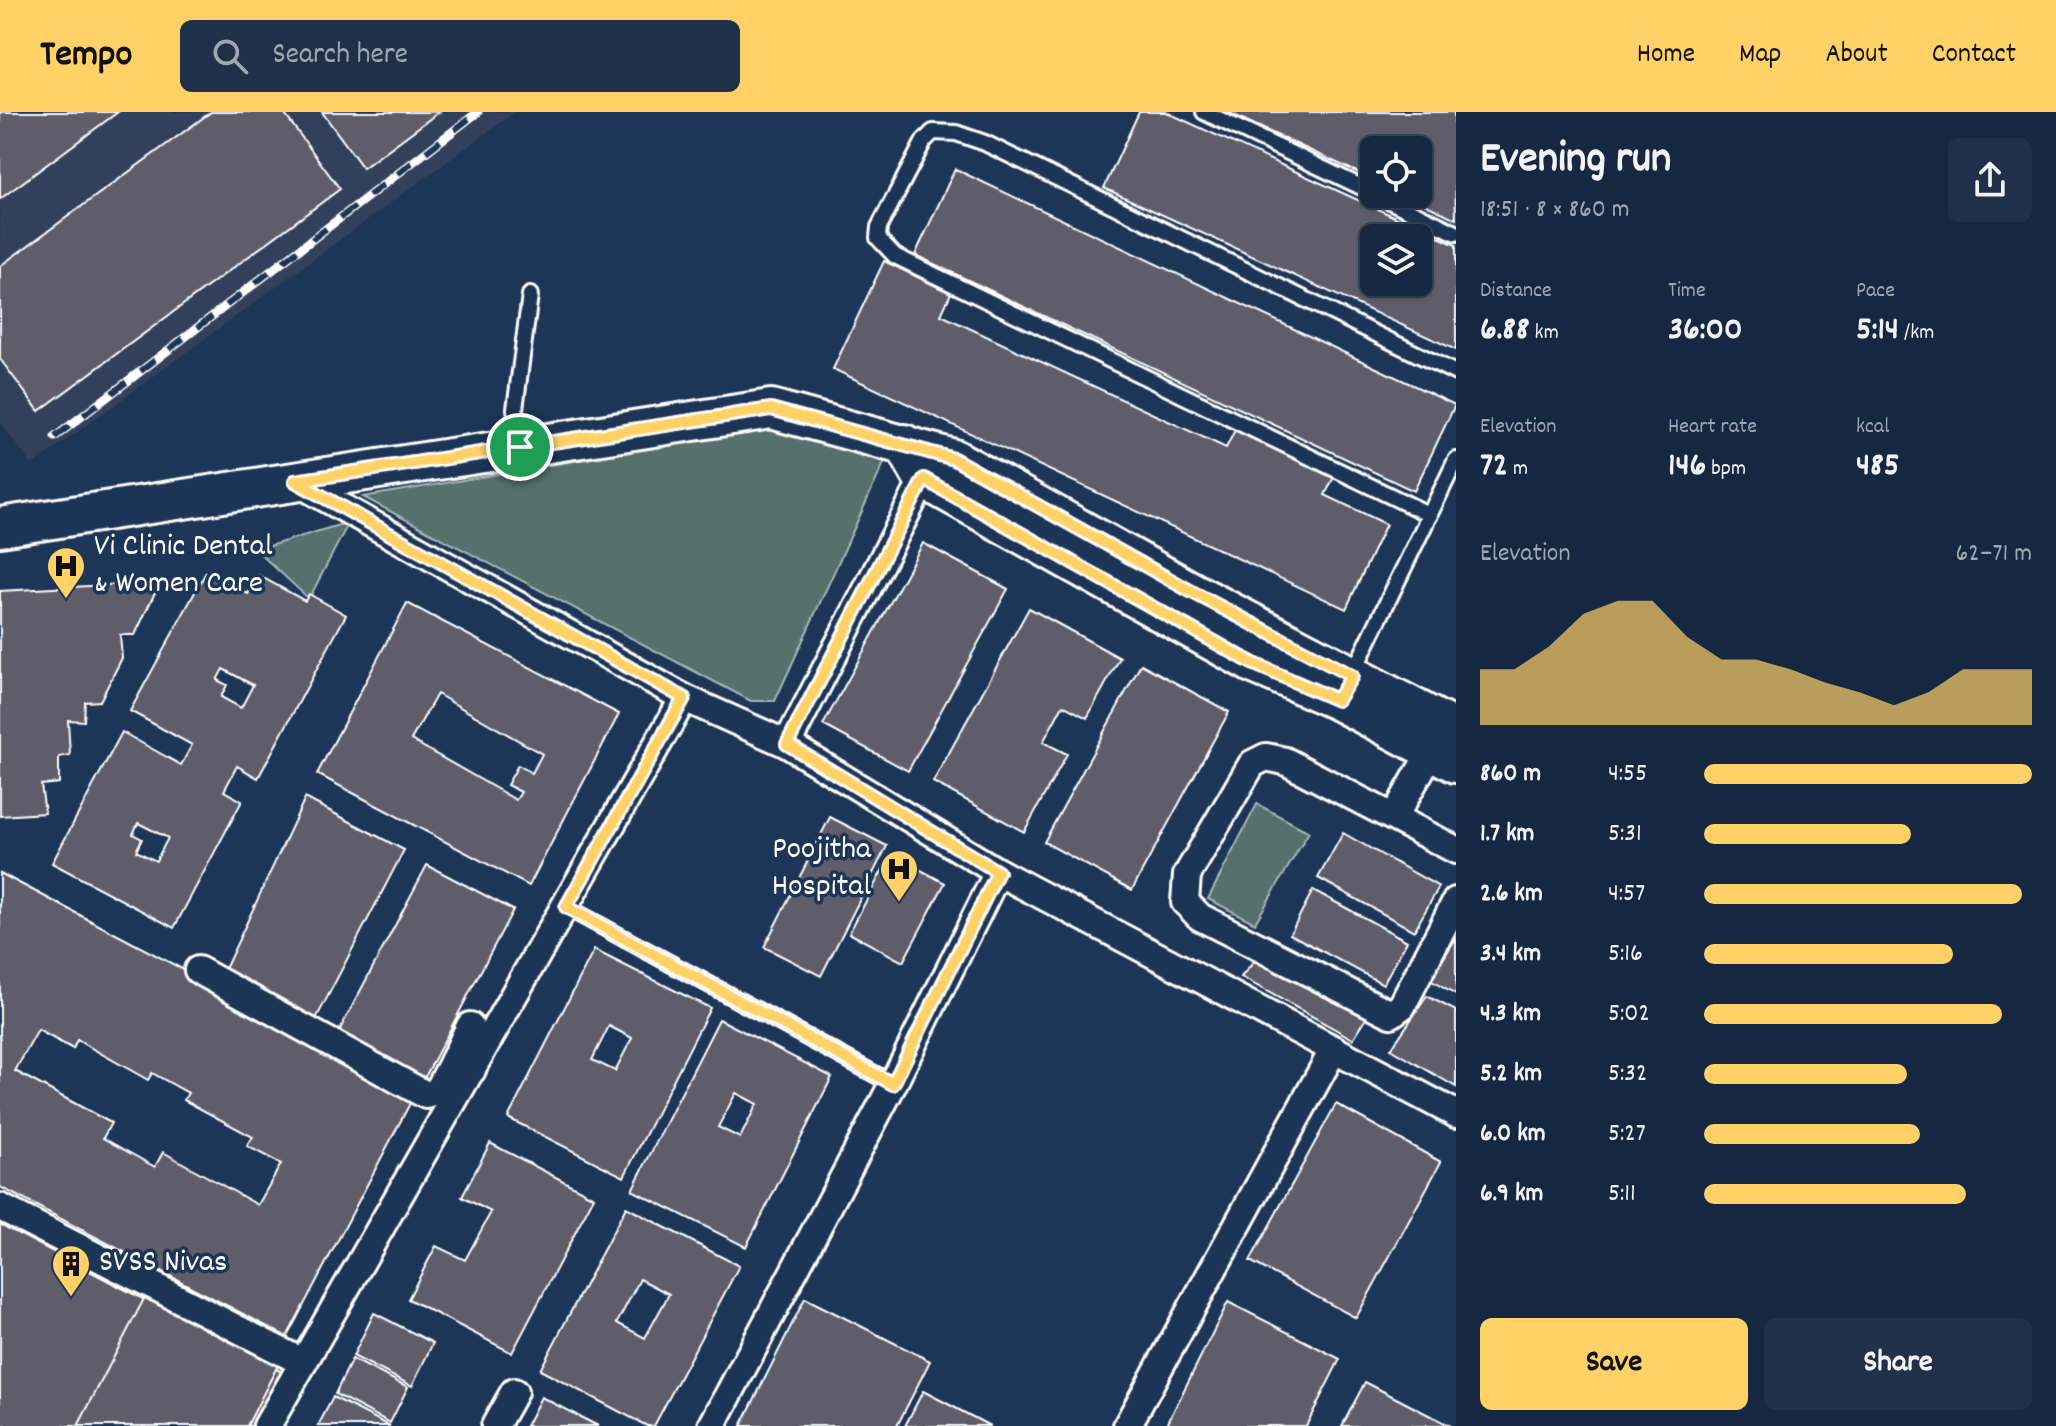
<!DOCTYPE html>
<meta charset="utf-8">
<style>
body{margin:0;font-family:Dekko,sans-serif;background:#1f3048;color:#f1f3f6;height:100vh;display:flex;flex-direction:column;font-size:30px;white-space:nowrap}
*{box-sizing:border-box;margin:0}
p{font-size:26px;color:#9ea6b1}
.icon{flex:none;width:44px;height:44px;fill:none;stroke:currentColor;stroke-width:2;stroke-linecap:round;stroke-linejoin:round}
.map{position:relative;flex:1;overflow:hidden}
.panel{display:flex;flex-direction:column;background:#162841;width:600px}
.panel>*{flex:none}
.buttons{position:absolute;left:1360px;top:24px;display:grid;gap:16px}
.buttons a{display:grid;place-items:center;width:72px;height:72px;border-radius:12px;background:#162841;box-shadow:0 2px 6px #0004,0 0 0 2px #35445a;font-size:40px}
.pin{position:absolute;display:grid;place-items:center;width:68px;height:68px;color:#fff;margin:-34px;border:4px solid #fff;border-radius:50%;box-shadow:0 2px 8px #0007}
.round{display:grid;place-items:center;flex:none;width:84px;height:84px;border-radius:12px;background:#1f3048}
.summary{display:flex;align-items:center;justify-content:space-between;height:136px;padding:0 24px}
h1{font-size:44px;font-weight:700;line-height:60px}
.figures{display:grid;grid-template-columns:repeat(3,1fr);gap:12px;height:136px;padding:8px 24px}
.figures div{display:grid;align-content:center}
.figures b{font-size:34px;font-weight:700}
.figures small{font-size:22px;font-weight:400}
.figures p{font-size:22px}
.chart{height:224px;padding:16px 24px}
.chart p{display:flex;justify-content:space-between}
.chart svg{width:100%;height:144px;margin-top:8px;fill:#ffd166;opacity:.7}
.action{display:flex;gap:16px;margin-top:auto;padding:16px 24px}
.action a{flex:1;height:92px;border-radius:12px;background:#ffd166;color:#111;font-size:32px;font-weight:700;line-height:92px;text-align:center}
.action a+a{background:#1f3048;color:#f1f3f6}
ul{padding:0 24px;list-style:none;font-size:26px}
li{display:grid;grid-template-columns:128px 96px 1fr;align-items:center;height:60px}
li i{height:20px;border-radius:10px;background:#ffd166}
header{display:flex;align-items:center;gap:48px;box-sizing:border-box;height:112px;padding:0 40px;background:#ffd166;color:#111}
header strong{font-size:38px}
nav{display:flex;gap:44px;margin-inline-start:auto;font-size:28px}
.search{width:560px;height:72px;background:#1f3048;display:flex;align-items:center;gap:20px;box-sizing:border-box;padding:0 28px;border-radius:12px;color:#9ea6b1;font-size:30px}
main{display:flex;flex:1;min-height:0}
.map>svg:first-child{display:block}
.built{fill:#31415c}
.green{fill:#556f6d;stroke:#aab7b6;stroke-width:2}
.building{fill:#5f5d69;stroke:#fff;stroke-width:2;fill-rule:evenodd}
.lines{fill:none;stroke-linecap:round;stroke-linejoin:round}
.lane-casing{stroke:#fff;stroke-width:20}
.street-casing{stroke:#fff;stroke-width:32}
.secondary-casing{stroke:#fff;stroke-width:44}
.lane{stroke:#1d3557;stroke-width:14}
.street{stroke:#1d3557;stroke-width:26}
.secondary{stroke:#1d3557;stroke-width:38}
.rail-casing{stroke:#fff;stroke-width:9}
.rail{stroke:#1d3557;stroke-width:6;stroke-dasharray:18;stroke-linecap:butt}
.route-casing{stroke:#fff;stroke-width:16}
.route{stroke:#ffd166;stroke-width:10}
.labels{text-anchor:middle;dominant-baseline:central;stroke-width:7;stroke-linejoin:round;paint-order:stroke}
.poi-label{font-size:32px;fill:#fff;stroke:#1d3557;text-anchor:start}
</style>
<header>
<strong>Tempo</strong>
<div class="search"><svg class="icon" aria-label="search" viewBox="0 0 24 24"><circle cx="10" cy="10" r="6"/><path d="M15 15l6 6"/></svg>Search here</div>
<nav><a>Home</a><a>Map</a><a>About</a><a>Contact</a></nav>
</header>
<main>
<div class="map">
<svg width="1456" height="1314" viewBox="0 0 1456 1314">
<rect width="100%" height="100%" fill="#1d3557"/>
<filter id="ink" filterUnits="userSpaceOnUse"><feTurbulence type="fractalNoise" baseFrequency=".0125" numOctaves="2"/><feDisplacementMap in="SourceGraphic" scale="16" xChannelSelector="R" yChannelSelector="G"/><feConvolveMatrix kernelMatrix="1 2 1 2 8 2 1 2 1" color-interpolation-filters="sRGB"/></filter>
<g filter="url(#ink)">
<path class="built" d="M0,0H515L32,353L0,311Z"/>
<g class="green">
<path d="M762,317L890,338L775,589H751L363,385Z"/>
<path d="M349,410L309,487L256,438Z"/>
<path d="M1257,692L1309,720L1255,811L1208,787Z"/>
</g>
<g class="building">
<path d="M0,0H118L0,87Z"/>
<path d="M211,0H283L340,77L39,299L0,247V154Z"/>
<path d="M322,0H439L363,56Z"/>
<path d="M1139,0H1166L1456,133V238L1104,76ZM1374,126H1418V170H1374Z"/>
<path d="M1227,0H1454L1456,107L1403,82H1418V38H1374V68Z"/>
<path d="M955,57L1455,293L1414,379L915,143Z"/>
<path d="M884,149L951,181L941,203L1226,336L1237,314L1336,361L1325,383L1386,412L1346,497L833,257Z"/>
<path d="M923,431L1008,477L908,659L823,613Z"/>
<path d="M206,460L248,482L258,463L305,489L309,482L346,503L258,666L237,654L224,679L242,689L174,816L52,751L122,620L181,653L192,633L130,599ZM223,557L253,573L241,596L221,585L227,573L217,568ZM138,711L168,726L156,749L136,739L142,727L133,722Z"/>
<path d="M160,470L135,523H120L122,546L100,589L85,590L84,609L68,608L70,643L59,645V671L41,673L45,701L0,704V479Z"/>
<path d="M407,491L619,602L529,774L317,662ZM437,582L542,642L532,661L518,653L507,673L521,680L516,688L411,628Z"/>
<path d="M1029,496L1120,546L1087,606L1063,593L1043,630L1067,642L1024,720L933,670Z"/>
<path d="M1141,552L1229,600L1132,778L1044,730Z"/>
<path d="M305,686L404,738L316,907L225,857Z"/>
<path d="M830,705L887,734L821,864L764,835Z"/>
<path d="M1343,721L1439,775L1414,819L1318,766Z"/>
<path d="M891,742L945,771L903,850L849,821Z"/>
<path d="M427,753L513,798L424,967L338,921Z"/>
<path d="M0,761L416,980L287,1225L0,1075ZM38,918L73,937L77,928L148,968L152,961L188,981L184,988L253,1025L247,1034L281,1052L258,1093L163,1040L155,1055L103,1026L111,1011L15,959Z"/>
<path d="M1313,778L1407,829L1383,872L1290,822Z"/>
<path d="M1456,826V883L1430,868Z"/>
<path d="M594,838L710,896L624,1065L508,1006ZM609,914L632,926L615,959L592,948Z"/>
<path d="M1257,846L1369,902L1353,927L1241,865Z"/>
<path d="M1427,884L1456,899V975L1391,937Z"/>
<path d="M719,907L832,965L746,1135L632,1078ZM736,981L757,992L740,1026L718,1015Z"/>
<path d="M1336,992L1441,1050L1356,1206L1250,1149Z"/>
<path d="M490,1031L594,1085L512,1241L408,1187L436,1134L465,1148L491,1100L462,1085Z"/>
<path d="M626,1095L739,1154L654,1314H647L540,1258ZM640,1167L669,1182L645,1226L617,1211Z"/>
<path d="M0,1102L108,1161L28,1314H0Z"/>
<path d="M0,1112L282,1260L251,1314H0Z"/>
<path d="M147,1181L279,1251L247,1314H78Z"/>
<path d="M805,1186L930,1249L897,1314H741Z"/>
<path d="M1228,1190L1340,1247L1306,1314H1166Z"/>
<path d="M374,1201L433,1231L412,1274L353,1244Z"/>
<path d="M352,1247L408,1275L390,1311L335,1282Z"/>
<path d="M1365,1270L1450,1314H1342Z"/>
<path d="M923,1279L990,1314H905Z"/>
<path d="M333,1285L390,1314H318Z"/>
<path d="M541,1285L598,1314H526Z"/>
</g>
<g class="lines">
<g class="lane-casing">
<g id="lane">
<path d="M1204,0L1374,81"/>
<path d="M1375,82L1456,121"/>
<path d="M520,335L515,297L530,183"/>
<path d="M1430,403L895,144L878,126L879,115L924,29L933,20L956,21L985,31L1456,261"/>
<path d="M1352,563L1456,348"/>
<path d="M566,795L893,972"/>
</g>
</g>
<g class="street-casing">
<g id="street">
<path d="M295,369L684,586L787,632L998,760L1456,1002"/>
<path d="M787,632L924,367"/>
<path d="M1394,705L1432,638"/>
<path d="M1456,738L1285,649L1266,645L1252,652L1187,763L1185,790L1200,805L1391,902L1402,894L1456,789"/>
<path d="M198,858L426,983L438,979L454,948L472,958"/>
<path d="M454,948L470,914"/>
<path d="M0,1095L302,1250"/>
<path d="M267,1314L684,586"/>
<path d="M495,1314L514,1280"/>
<path d="M712,1314L893,972L998,760"/>
<path d="M1127,1314L1334,937"/>
</g>
</g>
<g class="secondary-casing">
<g id="secondary">
<path d="M904,332L924,367L1252,551L1337,588L1456,651"/>
<path d="M0,415L771,297L954,347L1194,481L1456,618"/>
</g>
</g>
<use href="#lane" class="lane"/>
<use href="#street" class="street"/>
<use href="#secondary" class="secondary"/>
<g class="rail-casing">
<path id="rail" d="M55,325L478,0"/>
</g>
<use href="#rail" class="rail"/>
</g>
</g>
<g class="lines" filter="url(#ink)">
<g class="route-casing">
<path id="route" d="M771,297L954,347L1194,481L1352,564L1337,588L1252,551L924,367L787,632L998,760L893,972L566,795L684,586L295,369Z"/>
</g>
<use href="#route" class="route"/>
</g>
<defs>
<g id="hospital-pin" transform="scale(2)"><path d="M0 17L-7.5 6A9.5 9.5 0 1 1 7.5 6Z" fill="#ffd166" stroke="#1d3557"/><path d="M-5-5h3v3.5h4V-5h3V5h-3V1.5h-4V5h-3Z" fill="#111"/></g>
<g id="building-pin" transform="scale(2)"><path d="M0 17L-7.5 6A9.5 9.5 0 1 1 7.5 6Z" fill="#ffd166" stroke="#1d3557"/><path d="M-4-6H4V6H1V3H-1V6H-4ZM-2.5-4.3h1.7v1.8h-1.7ZM.8-4.3h1.7v1.8H.8ZM-2.5-1h1.7V.8h-1.7ZM.8-1h1.7V.8H.8Z" fill="#111"/></g>
</defs>
<g fill-rule="evenodd">
<use href="#hospital-pin" x="66" y="454"/>
<use href="#hospital-pin" x="899" y="757"/>
<use href="#building-pin" x="71" y="1152"/>
</g>
<g class="labels">
<g class="poi-label">
<text x="94" y="436">Vi Clinic Dental<tspan x="94" dy="37">&amp; Women Care</tspan></text>
<text x="871" y="739" text-anchor="end">Poojitha<tspan x="871" dy="37">Hospital</tspan></text>
<text x="99" y="1152">SVSS Nivas</text>
</g>
</g>
</svg>
<div class="buttons">
<a><svg class="icon" aria-label="locate" viewBox="0 0 24 24"><circle cx="12" cy="12" r="6"/><path d="M12 2v4M12 18v4M2 12h4M18 12h4"/></svg></a>
<a><svg class="icon" aria-label="layers" viewBox="0 0 24 24"><path d="M12 4l9 5-9 5-9-5zM3 14l9 5 9-5"/></svg></a>
</div>
<div class="pin" style="left:520px;top:335px;background:#1e9e55"><svg class="icon" aria-label="arrive" viewBox="0 0 24 24"><path d="M6 21V4h12l-3 4 3 4H6"/></svg></div>
</div>
<section class="panel">
<div class="summary"><div><h1>Evening run</h1><p>18:51 · 8 × 860 m</p></div><a class="round"><svg class="icon" aria-label="share" viewBox="0 0 24 24"><path d="M12 15V3M7 8l5-5 5 5M5 13v7h14v-7"/></svg></a></div>
<div class="figures">
<div><p>Distance</p><b>6.88<small> km</small></b></div>
<div><p>Time</p><b>36:00</b></div>
<div><p>Pace</p><b>5:14<small> /km</small></b></div>
</div>
<div class="figures">
<div><p>Elevation</p><b>72<small> m</small></b></div>
<div><p>Heart rate</p><b>146<small> bpm</small></b></div>
<div><p>kcal</p><b>485</b></div>
</div>
<div class="chart"><p><span>Elevation</span>62–71 m</p>
<svg viewBox="0 0 160 44" preserveAspectRatio="none"><path d="M0 44V27L10 27L20 20L30 10L40 6L50 6L60 17L70 24L80 24L90 27L100 31L110 34L120 38L130 34L140 27L150 27L160 27V44z"/></svg>
</div>
<ul>
<li><b>860 m</b>4:55<i style="width:100%"></i></li>
<li><b>1.7 km</b>5:31<i style="width:63%"></i></li>
<li><b>2.6 km</b>4:57<i style="width:97%"></i></li>
<li><b>3.4 km</b>5:16<i style="width:76%"></i></li>
<li><b>4.3 km</b>5:02<i style="width:91%"></i></li>
<li><b>5.2 km</b>5:32<i style="width:62%"></i></li>
<li><b>6.0 km</b>5:27<i style="width:66%"></i></li>
<li><b>6.9 km</b>5:11<i style="width:80%"></i></li>
</ul>
<div class="action"><a>Save</a><a>Share</a></div>
</section>
</main>
